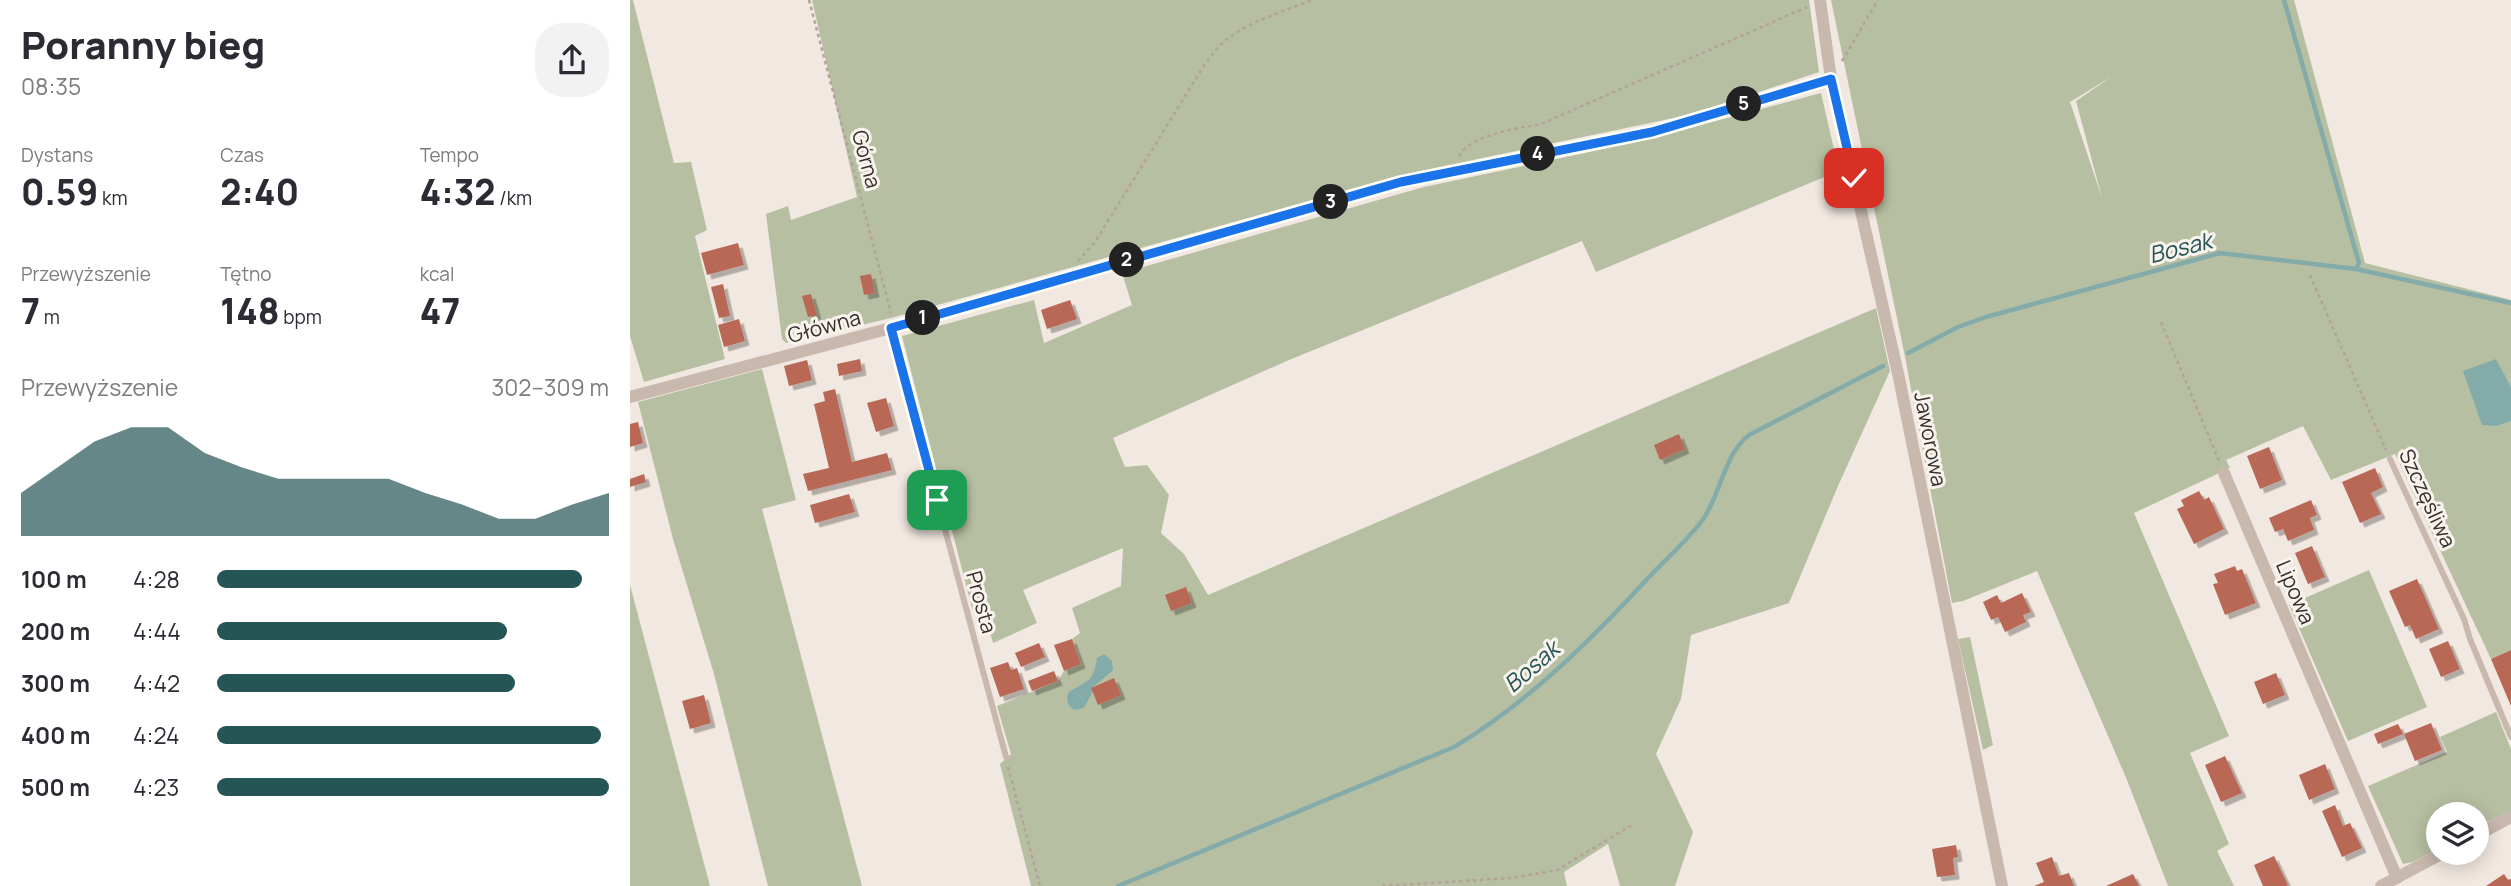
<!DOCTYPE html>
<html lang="pl">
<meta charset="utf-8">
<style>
body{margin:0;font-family:Manrope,sans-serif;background:#f2f2f3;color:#2b2b33;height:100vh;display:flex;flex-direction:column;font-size:26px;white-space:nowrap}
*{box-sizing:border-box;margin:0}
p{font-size:23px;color:#7c7c81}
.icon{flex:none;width:38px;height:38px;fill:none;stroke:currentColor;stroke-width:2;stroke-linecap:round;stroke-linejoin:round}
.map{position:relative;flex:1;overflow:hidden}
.side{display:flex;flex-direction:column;background:#fff;width:630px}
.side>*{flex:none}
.controls{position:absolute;left:1796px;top:802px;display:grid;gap:14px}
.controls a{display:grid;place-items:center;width:63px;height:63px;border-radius:50%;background:#fff;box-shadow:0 4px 18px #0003;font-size:35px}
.pin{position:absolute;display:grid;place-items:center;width:60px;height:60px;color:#fff;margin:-30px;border-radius:14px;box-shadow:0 4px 10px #0006}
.km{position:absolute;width:35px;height:35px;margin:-18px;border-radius:50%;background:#222;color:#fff;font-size:19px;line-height:35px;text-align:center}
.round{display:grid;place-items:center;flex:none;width:74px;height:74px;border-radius:28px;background:#f2f2f3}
.head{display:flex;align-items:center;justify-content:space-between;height:119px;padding:0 21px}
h1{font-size:38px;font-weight:800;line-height:52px}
.figures{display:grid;grid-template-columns:repeat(3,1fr);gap:10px;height:119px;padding:7px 21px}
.figures div{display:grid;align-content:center}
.figures b{font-size:35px;font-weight:800}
.figures small{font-size:19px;font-weight:400}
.figures p{font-size:19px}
.chart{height:196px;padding:14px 21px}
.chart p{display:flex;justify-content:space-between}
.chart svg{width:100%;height:126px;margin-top:7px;fill:#255555;opacity:.7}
ul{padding:0 21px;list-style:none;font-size:23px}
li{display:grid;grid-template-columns:112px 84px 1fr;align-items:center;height:52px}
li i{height:18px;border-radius:9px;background:#255555}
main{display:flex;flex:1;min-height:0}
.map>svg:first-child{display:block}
.green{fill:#b7bfa2;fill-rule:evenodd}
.water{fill:#83abaa}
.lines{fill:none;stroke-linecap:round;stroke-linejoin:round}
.stream{stroke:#83abaa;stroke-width:4.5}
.building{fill:#b96857;filter:url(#shadow)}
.path{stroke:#b4a298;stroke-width:2.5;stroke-dasharray:3.5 3.5;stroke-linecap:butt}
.lane{stroke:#c8b8ae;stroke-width:6}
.street{stroke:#c8b8ae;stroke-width:12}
.route-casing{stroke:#fff;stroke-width:14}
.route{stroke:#1a73e8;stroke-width:9}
.labels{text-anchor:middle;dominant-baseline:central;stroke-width:6;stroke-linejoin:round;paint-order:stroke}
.street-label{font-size:21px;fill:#382e2c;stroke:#f9f3ed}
.water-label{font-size:23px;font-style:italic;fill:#255555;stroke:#f9f3ed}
</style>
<main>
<section class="side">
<div class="head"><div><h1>Poranny bieg</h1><p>08:35</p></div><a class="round"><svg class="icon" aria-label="share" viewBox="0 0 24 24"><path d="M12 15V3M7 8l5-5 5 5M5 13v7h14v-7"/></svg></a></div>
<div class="figures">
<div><p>Dystans</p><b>0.59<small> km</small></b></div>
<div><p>Czas</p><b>2:40</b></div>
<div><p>Tempo</p><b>4:32<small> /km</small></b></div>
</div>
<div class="figures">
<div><p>Przewyższenie</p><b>7<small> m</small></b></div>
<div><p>Tętno</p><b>148<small> bpm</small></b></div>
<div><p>kcal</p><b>47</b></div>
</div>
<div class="chart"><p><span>Przewyższenie</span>302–309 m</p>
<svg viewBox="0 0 160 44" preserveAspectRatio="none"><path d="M0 44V29L10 20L20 11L30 6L40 6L50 15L60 20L70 24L80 24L90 24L100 24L110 29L120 33L130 38L140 38L150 33L160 29V44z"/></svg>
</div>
<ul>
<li><b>100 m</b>4:28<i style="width:93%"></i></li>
<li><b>200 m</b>4:44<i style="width:74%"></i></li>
<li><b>300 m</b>4:42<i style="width:76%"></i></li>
<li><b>400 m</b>4:24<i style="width:98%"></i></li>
<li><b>500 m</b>4:23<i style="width:100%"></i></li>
</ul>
</section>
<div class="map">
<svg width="1881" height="886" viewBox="0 0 1881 886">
<defs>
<filter id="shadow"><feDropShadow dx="4.5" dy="4.5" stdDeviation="0" flood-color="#0004"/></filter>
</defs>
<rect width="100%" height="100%" fill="#f1e8e1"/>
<g class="green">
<path d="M0,0H3L44,163L61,162L77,230L65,236L95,359L14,382L0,336Z"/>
<path d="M182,0H1179L1189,72L1063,114L771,175L261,318L156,343L152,339L136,214L158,206L161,220L227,197Z"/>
<path d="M1201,0H1664L1735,263L1881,300V389L1867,426L1881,421V650L1861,659L1765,454L1701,480L1673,426L1596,460L1600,468L1504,513L1599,736L1560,753L1599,844L1587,851L1604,886H1538L1497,780L1407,571L1333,601L1322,603L1274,352ZM1481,77L1446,101L1472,198L1440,102Z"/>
<path d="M1191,93L1209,171L966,272L952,241L659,360L483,438L495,467L517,465L539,495L531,533L554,554L578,595L1246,308L1260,371L1208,486L1159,603L1061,635L1051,699L1026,754L1063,832L1045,886H990L978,844L934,872L937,886H401L370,764L381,754L367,706L428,681L434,671L451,664L442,639L450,633L442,608L491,586L493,548L393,590L407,623L363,643L353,608L343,612L272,336L404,300L414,343L502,305L492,273L794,187L1007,142Z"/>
<path d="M132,369L166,500L132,509L232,886H138L84,674L43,539L8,402Z"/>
<path d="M1739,570L1797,707L1718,741L1659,605Z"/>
<path d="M0,585L80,886H0Z"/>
<path d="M1340,637L1363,745L1353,750L1328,639Z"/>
<path d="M1866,712L1881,749V811L1846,828V814H1808V849L1783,862L1773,864L1738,786L1817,752L1810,737Z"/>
</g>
<g class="water">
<path d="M1866,359L1881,387V421L1867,426L1852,425L1833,371Z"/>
<path d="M474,654L482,661L483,670L462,688L463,691L454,708L444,710C438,706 435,699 439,692C457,680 463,684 467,658Z"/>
</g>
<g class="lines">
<g class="stream">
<path d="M1654,0L1729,263L1726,269"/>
<path d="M1278,353L1328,327L1356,317L1590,253L1726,269L1881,303"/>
<path d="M488,886L824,747C899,702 961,640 1020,576C1038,557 1059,539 1074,518C1091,492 1095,453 1119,435L1253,366"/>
</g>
</g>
<g class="building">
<path d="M108,243L114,265L77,275L71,253Z"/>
<path d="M241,274L245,293L234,295L230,276Z"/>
<path d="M93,284L100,316L89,318L81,287Z"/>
<path d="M181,294L187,315L178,317L172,296Z"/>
<path d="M440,300L447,319L417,329L411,310Z"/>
<path d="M109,319L115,341L94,347L88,325Z"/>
<path d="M230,359L232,371L209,376L207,364Z"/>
<path d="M177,360L182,380L159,386L154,366Z"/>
<path d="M205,389L222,462L257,453L262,470L178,491L173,474L199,468L184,404L195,401L193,392Z"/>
<path d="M256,398L264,426L246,432L237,403Z"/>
<path d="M8,422L13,443L0,447V424Z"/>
<path d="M1049,434L1055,449L1030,460L1024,445Z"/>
<path d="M1639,447L1652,480L1630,489L1617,456Z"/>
<path d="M1745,468L1753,487L1741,493L1751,514L1730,523L1712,482Z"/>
<path d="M14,474L16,482L0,487V479Z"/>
<path d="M1569,491L1574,500L1579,497L1594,529L1564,544L1547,509L1554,506L1551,500Z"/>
<path d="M219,494L225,512L185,523L180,505Z"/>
<path d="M1681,500L1687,515L1680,518L1684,530L1658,541L1653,529L1645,532L1639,518Z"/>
<path d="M1682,546L1695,577L1678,584L1665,553Z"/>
<path d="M1605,566L1607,571L1612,569L1626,603L1595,615L1583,584L1588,583L1584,574Z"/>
<path d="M1787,579L1809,629L1786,639L1780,625L1775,627L1759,591Z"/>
<path d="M556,587L562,603L541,611L535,595Z"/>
<path d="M1392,593L1401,612L1393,615L1396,622L1375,632L1368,617L1361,620L1353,602L1367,595L1371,603Z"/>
<path d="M442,639L451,664L434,671L424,645Z"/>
<path d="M1818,641L1830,669L1811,677L1799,649Z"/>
<path d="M409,643L415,657L391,667L385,653Z"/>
<path d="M1881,650V706L1861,659Z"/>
<path d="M378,662L381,670L387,668L394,689L370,697L360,668Z"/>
<path d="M424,671L428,681L402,691L398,681Z"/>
<path d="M1646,673L1655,695L1633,704L1624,682Z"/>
<path d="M484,678L491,695L468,705L461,688Z"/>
<path d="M74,695L81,723L60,729L52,701Z"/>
<path d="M1801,723L1812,750L1785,761L1774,734Z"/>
<path d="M1768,724L1773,734L1748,744L1744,734Z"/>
<path d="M1595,756L1612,793L1591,802L1575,765Z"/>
<path d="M1695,764L1705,789L1679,800L1669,775Z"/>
<path d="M1705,805L1713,826L1720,823L1732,848L1712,857L1692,811Z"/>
<path d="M1326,845L1328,857L1323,858L1325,875L1307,877L1302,849Z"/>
<path d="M1644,856L1658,885L1656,886H1633L1624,865Z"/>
<path d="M1422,857L1429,876L1439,873L1444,886H1404L1414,882L1406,863Z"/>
<path d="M1503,874L1509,886H1476Z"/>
<path d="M1874,874L1878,880L1881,879V886H1856Z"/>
</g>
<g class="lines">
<g class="path">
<path d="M179,0L261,313"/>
<path d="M1212,61L1248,0"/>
<path d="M829,156C840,135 888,128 911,124L1177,7"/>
<path d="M448,261L465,242L573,67C580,58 586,48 595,41C618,21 654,12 681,0"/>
<path d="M1680,275L1756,450"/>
<path d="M1531,322L1589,461"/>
<path d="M378,767L410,886"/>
<path d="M752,886L881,878L927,870L1002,825"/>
</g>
<g class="lane">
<path d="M261,328L376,757"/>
<path d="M1760,459L1834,619L1840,639L1881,737"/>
</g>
<g class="street">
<path d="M1190,0L1201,79L1269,378L1372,886"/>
<path d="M0,397L261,328L771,182L1022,132L1201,79"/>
<path d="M1594,473L1767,878"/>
<path d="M1846,836L1881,817"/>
<path d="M1751,886L1815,852"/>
</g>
</g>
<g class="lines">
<g class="route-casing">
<path id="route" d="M307,500L261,328L771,182L1022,132L1201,79L1224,178"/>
</g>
<use href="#route" class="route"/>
</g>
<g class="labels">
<g class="street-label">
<text transform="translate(237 159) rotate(75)">Górna</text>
<text transform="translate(194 326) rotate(-15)">Główna</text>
<text transform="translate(1301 439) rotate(79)">Jaworowa</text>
<text transform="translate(1798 498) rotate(65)">Szczęśliwa</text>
<text transform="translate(1666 592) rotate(67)">Lipowa</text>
<text transform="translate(352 602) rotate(75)">Prosta</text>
</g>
<g class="water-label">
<text transform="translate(1550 247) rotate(-14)">Bosak</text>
<text transform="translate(901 666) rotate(-41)">Bosak</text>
</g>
</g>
</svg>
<div class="controls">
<a><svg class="icon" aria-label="layers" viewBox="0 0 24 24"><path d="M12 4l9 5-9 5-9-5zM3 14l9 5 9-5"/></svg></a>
</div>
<div class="pin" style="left:307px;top:500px;background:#1e9e55"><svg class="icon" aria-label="arrive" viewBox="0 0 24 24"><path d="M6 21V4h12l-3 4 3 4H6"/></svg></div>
<div class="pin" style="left:1224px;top:178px;background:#d93025"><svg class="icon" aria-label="check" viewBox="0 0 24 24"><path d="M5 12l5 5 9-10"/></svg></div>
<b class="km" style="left:293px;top:318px">1</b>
<b class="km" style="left:497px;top:260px">2</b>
<b class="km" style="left:701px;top:202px">3</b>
<b class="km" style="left:908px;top:154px">4</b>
<b class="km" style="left:1114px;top:104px">5</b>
</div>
</main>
